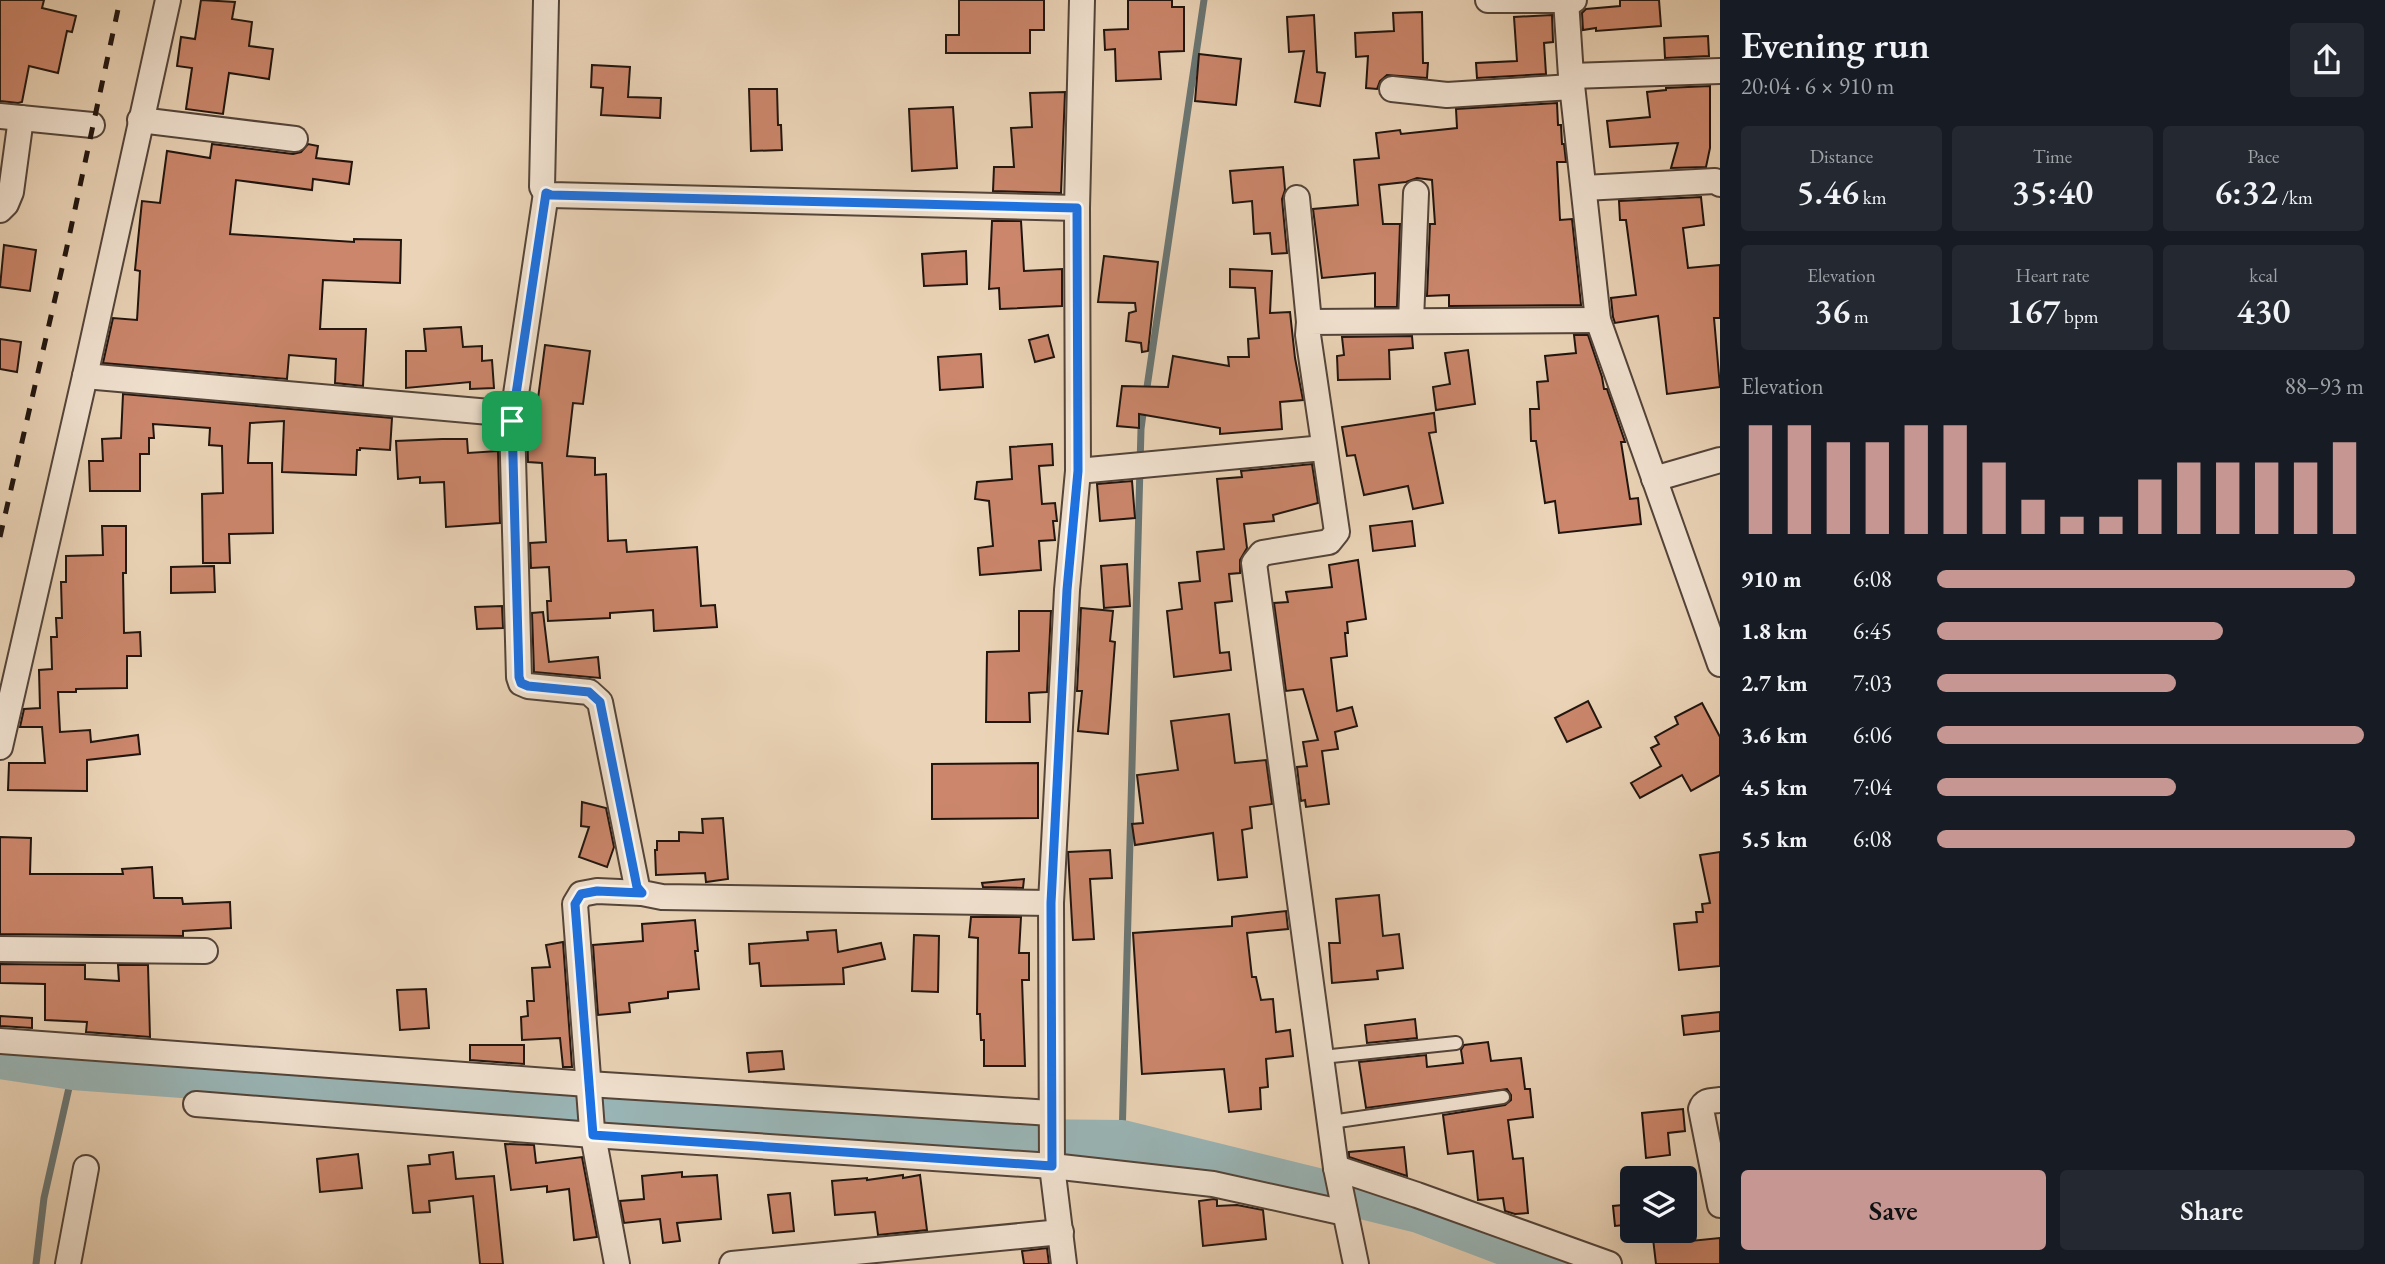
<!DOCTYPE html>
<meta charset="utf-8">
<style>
body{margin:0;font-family:"EB Garamond",serif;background:#242831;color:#f1f3f6;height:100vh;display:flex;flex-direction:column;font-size:26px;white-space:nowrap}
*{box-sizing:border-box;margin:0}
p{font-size:23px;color:#9ea1a6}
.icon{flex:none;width:38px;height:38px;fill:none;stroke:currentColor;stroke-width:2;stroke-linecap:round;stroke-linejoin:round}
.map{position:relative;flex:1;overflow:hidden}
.panel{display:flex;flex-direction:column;background:#171b24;width:665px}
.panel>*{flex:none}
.controls{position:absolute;left:1620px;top:1166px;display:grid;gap:14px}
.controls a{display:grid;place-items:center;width:77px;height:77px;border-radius:7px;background:#171b24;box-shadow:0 7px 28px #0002;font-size:35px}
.pin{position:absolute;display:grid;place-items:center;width:60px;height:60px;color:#fff;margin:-30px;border-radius:14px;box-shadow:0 4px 10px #0006}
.round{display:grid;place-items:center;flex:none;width:74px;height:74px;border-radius:7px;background:#242831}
.summary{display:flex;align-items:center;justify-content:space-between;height:119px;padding:0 21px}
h1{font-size:38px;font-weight:600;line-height:52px}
.stats{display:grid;grid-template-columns:repeat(3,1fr);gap:10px;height:119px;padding:7px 21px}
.stats div{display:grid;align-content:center;border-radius:7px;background:#242831;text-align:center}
.stats b{font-size:35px;font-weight:600}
.stats small{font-size:19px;font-weight:400}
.stats p{font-size:19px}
.chart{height:196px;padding:14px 21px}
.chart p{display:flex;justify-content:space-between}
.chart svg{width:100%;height:126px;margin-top:7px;stroke:#c59692;stroke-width:6}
.action{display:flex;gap:14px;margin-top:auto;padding:14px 21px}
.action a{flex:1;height:80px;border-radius:7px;background:#c59692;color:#111;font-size:28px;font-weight:600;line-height:80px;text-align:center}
.action a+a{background:#242831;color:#f1f3f6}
ul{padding:0 21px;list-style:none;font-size:23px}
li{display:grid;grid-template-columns:112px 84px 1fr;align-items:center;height:52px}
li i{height:18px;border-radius:9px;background:#c59692}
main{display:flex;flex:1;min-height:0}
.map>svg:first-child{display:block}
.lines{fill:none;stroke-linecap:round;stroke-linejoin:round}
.stream{stroke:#6a7674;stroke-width:7}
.river{stroke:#9ab6b7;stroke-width:40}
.building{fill:#cb866b;stroke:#21150f;stroke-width:2}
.service-casing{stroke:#534439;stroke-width:16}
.minor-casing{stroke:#534439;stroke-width:28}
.service{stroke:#f1e2d0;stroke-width:12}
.minor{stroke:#f1e2d0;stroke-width:24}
.rail{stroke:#21150f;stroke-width:5;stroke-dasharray:12 12;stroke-linecap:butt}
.route-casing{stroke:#fff;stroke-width:14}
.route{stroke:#1a73e8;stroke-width:9}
</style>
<main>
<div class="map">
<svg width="1720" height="1264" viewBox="0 0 1720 1264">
<rect width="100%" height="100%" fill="#ead3b6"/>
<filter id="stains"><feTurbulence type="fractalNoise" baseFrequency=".00286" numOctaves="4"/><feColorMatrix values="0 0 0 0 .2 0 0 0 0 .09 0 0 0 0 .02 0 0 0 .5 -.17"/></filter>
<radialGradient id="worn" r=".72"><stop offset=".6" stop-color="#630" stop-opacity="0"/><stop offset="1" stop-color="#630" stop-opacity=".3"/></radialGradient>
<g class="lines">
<g class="stream">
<path d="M1146,394L1204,0"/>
<path d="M1122,1140L1141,429L1144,406"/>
<path d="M36,1264L44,1198L73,1070"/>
</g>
<path class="river" d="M0,1059L73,1070L1019,1139L1122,1140L1419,1213L1553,1264"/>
</g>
<g class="building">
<path d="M0,0H44L42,8L76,16L72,32L67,31L58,73L29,66L22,102L18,103L0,101Z"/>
<path d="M201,0L235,2L232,19L252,22L249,46L273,49L269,79L229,73L223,114L186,109L192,68L177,66L181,37L195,39Z"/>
<path d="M959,0H1044V30H1030V53H946V35H959Z"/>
<path d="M1128,0H1172V7H1184V51L1159,52L1161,79L1116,81L1115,49L1105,50L1104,30L1128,29Z"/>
<path d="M1620,0H1659L1661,26L1596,31V28L1583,30L1582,13L1586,9L1620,6Z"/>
<path d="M1422,12L1423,63H1428L1427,78L1387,75L1380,81L1377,89L1366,88L1368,56L1356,57L1355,33L1394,31L1393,13Z"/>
<path d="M1314,15L1317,72L1325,73L1320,106L1295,102L1304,51L1289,52L1287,17Z"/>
<path d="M1552,15L1553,42L1544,43L1546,74L1477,78L1476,63L1517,61L1514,17Z"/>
<path d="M1708,36L1709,56L1665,58L1664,38Z"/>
<path d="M1199,54L1241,59L1236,105L1195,101Z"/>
<path d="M592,65L630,67L628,97L661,98L660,118L601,115L603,88L591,87Z"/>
<path d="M1710,86V148L1706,167L1671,168L1678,143L1610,147L1607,121L1650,117L1647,92L1666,90V88Z"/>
<path d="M749,89H777L778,125H781L782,150L751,151Z"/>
<path d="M1065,92L1061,193L993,191L994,167H1014L1011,128L1032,127L1030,93Z"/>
<path d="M1557,103L1558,125H1561L1562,144H1564L1566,162H1557L1560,220L1572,219L1581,305L1449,306V295L1427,296L1430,224H1435L1432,180L1417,178L1406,182L1379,185L1383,224H1400L1397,307H1375V273L1322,278L1313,209L1358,205L1354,160L1379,158L1376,133L1400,130L1401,134L1457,128L1456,109Z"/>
<path d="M953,107L957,168L912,171L909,109Z"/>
<path d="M212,144L293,154L301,152L308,144L318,146L316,158L352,162L349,184L313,179L312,190L236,180L230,234L354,242V239L401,240L400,283L323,280L320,329H366L363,386L335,383L336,359L289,355L287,379L103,363L113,318L137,320L140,271L135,270L142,201L160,203L167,151L210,158Z"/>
<path d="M1283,167L1285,190L1282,199L1287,253L1272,254L1270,233L1254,234L1252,201L1233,203L1230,171Z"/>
<path d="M1701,197L1704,225L1683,228L1688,268L1720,265V318H1714L1720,387L1667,394L1658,316L1615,323L1613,317L1611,298L1636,295L1626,220H1620L1619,201Z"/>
<path d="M992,221H1021L1024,271L1062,269V306L1000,309L999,288L989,289Z"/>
<path d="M4,245L36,250L30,291L0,287Z"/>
<path d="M966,251L967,284L924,286L922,254Z"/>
<path d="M1104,256L1158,262L1148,351L1142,352L1141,343L1126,341L1129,313L1136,311L1135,303L1098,302Z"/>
<path d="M1230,269L1272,271L1270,313L1290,312L1295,358L1303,400L1280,402L1282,429L1220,434V428L1139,414V428L1117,426L1122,386L1168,387L1173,356L1229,366L1228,357H1249L1248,339L1259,338L1255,288L1230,287Z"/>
<path d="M461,327L463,347L482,346V361L492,360L494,388L470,389V382L406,388V351H426L424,329Z"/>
<path d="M1048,335L1054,357L1035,362L1029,340Z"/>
<path d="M1574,335H1588L1602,377L1604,389H1607L1625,442H1621L1630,499L1638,498L1641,524L1559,533L1555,501L1545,503L1536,441H1531L1530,409H1539L1537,382L1548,381L1545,356L1576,353Z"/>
<path d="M1412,336L1413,348L1389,350L1390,379L1338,380L1337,356L1344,355L1342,337Z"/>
<path d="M0,339L21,342L17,372L0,369Z"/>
<path d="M545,345L590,351L583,404L573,403L567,456L595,458V475L606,474L608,541L626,540L627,552L697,547L701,606L715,605L717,627L654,631L653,610L610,613V618L548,621L547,601H551L549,567L531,568L530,543L546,542L542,463L528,462L527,422L528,413L536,414Z"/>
<path d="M1468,350L1475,404L1436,410L1433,387L1450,384L1445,353Z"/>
<path d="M981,354L983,387L940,390L938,357Z"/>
<path d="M123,394L392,418L390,450L360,448V450H357L356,475L282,472L284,421L250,423L248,463H272L273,533L229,534L230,563H203L202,494L223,493L222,446L209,445L210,428L153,424L154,438H149V454H140V491H90L89,461H103L102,439L121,438Z"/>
<path d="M1434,413L1436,432L1429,433L1443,503L1413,509L1408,486L1364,495L1355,455L1347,456L1342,427Z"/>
<path d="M442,439H467L468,453L498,451L500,523L446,527L444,482L420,483V477L398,479L396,441Z"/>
<path d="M1052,444L1053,465L1039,466L1042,504L1055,503L1057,521H1053L1055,540L1039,541L1041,570L980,575L978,548L993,546L989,501L975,499L977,482L1012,479L1010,447Z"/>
<path d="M1312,464L1318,503L1273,515L1274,521L1244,524L1247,548L1240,560V573L1229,574L1232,601L1215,603L1220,653L1229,652L1231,670L1174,677L1167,611L1182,609L1179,583L1200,581L1197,552L1224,549L1217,479L1242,477L1241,471Z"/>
<path d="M1132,481L1135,518L1100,521L1097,484Z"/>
<path d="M1412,521L1415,546L1373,551L1370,526Z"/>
<path d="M102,526H126V573H123L124,633L140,632L141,656H127V688L76,689V692H58L60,732L90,730L91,742L138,735L140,754L87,760V791L8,790L9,763H45L42,727H20L24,709L40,708L39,670L52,669L51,637H57L56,618H62L61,582H66V556L103,555Z"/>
<path d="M1358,560L1366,619L1347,622L1348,633H1345L1347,656L1331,658L1337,711L1352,707L1357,726L1335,732L1338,749L1322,751L1329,804L1306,807L1305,800L1301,801L1297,767L1307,766L1303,742L1318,740L1303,689L1286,691L1274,603L1288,602L1286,592L1332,587L1329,565Z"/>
<path d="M1127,564L1130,606L1104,608L1101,566Z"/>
<path d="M214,566L215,592L171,593V567Z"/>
<path d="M502,606L503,628L477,629L475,607Z"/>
<path d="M1081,608L1113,611L1110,641L1115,642L1108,734L1078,731L1082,691H1077Z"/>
<path d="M1019,611H1051L1047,692L1029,693L1030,722H986L987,652L1019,651Z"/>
<path d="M543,612L549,662L598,657L600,678L534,672L532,613Z"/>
<path d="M1588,701L1601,727L1567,742L1555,718Z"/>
<path d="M1702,703L1720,737V775L1691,791L1682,775L1640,798L1631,783L1661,766L1651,748L1659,744L1655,737L1678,724L1675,717Z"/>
<path d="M1229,714L1235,763L1266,760L1272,804L1250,807L1252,828L1242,830L1247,877L1218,880L1213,833L1135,845L1132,824L1143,823L1137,775L1178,770L1171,721Z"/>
<path d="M1038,763V818L932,819V764Z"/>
<path d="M582,802L606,808L614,847L607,867L579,857L589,827L581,826Z"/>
<path d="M723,818L728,879L706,882L705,873L656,875L655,850H657V841H679V832L703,833L702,819Z"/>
<path d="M0,837L31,838L30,874H123L122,869L152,867L154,898H182L183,904L230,902L231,928L183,931V936L0,934Z"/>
<path d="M1110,850L1112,878L1090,879L1094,939L1073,940L1068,852Z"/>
<path d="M1720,852V966L1679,970L1674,924L1697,922L1696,912H1703L1702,904L1710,903L1700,855Z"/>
<path d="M1024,879L1023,888L983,887L982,883Z"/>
<path d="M1379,895L1383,936L1399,934L1403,968L1377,971L1378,979L1332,983L1329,943H1340L1336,899Z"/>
<path d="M1286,911L1288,929L1247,933L1252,977H1256L1261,1000L1273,999L1276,1032L1290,1030L1293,1056L1266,1059L1268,1087L1260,1088L1261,1109L1229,1112L1224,1069L1142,1074L1133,933L1232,926V917Z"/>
<path d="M971,917H1021L1019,953H1029V980H1022L1025,1066H984V1040H981L980,1014H977L978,938L969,937Z"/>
<path d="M695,920L698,951H695L699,989L668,992V998L629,1003L630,1012L598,1015L593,945L643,941L642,924Z"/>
<path d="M836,930L838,952L881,943L885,959L843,968L844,984L761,986L759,963L750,964L749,944L808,940L807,932Z"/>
<path d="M914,935L939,936L938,992L912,991Z"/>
<path d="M563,942L572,1067H563L560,1038L522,1040L521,1017L528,1016L527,1001H534L532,968L550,967L546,945Z"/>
<path d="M0,964L85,965V979L119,981L118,965H148L150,1037L86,1032L87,1022L45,1020V984L0,983Z"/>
<path d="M426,989L429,1028L400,1030L397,990Z"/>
<path d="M1720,1012V1031L1684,1035L1682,1016Z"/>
<path d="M0,1016L32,1018V1028L0,1026Z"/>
<path d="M1415,1019L1417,1038L1367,1043L1365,1025Z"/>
<path d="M1488,1042L1491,1061L1521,1058L1525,1089H1530L1533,1117L1508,1120L1513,1159L1523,1158L1528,1213L1515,1214L1505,1211L1503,1198L1478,1200L1473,1151L1448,1154L1443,1115L1505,1105L1511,1100V1095L1507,1089L1366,1108L1359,1062L1426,1055L1427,1067L1463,1063L1461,1050L1464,1045Z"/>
<path d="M470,1045H524V1064L470,1060Z"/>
<path d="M782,1051L784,1069L749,1072L747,1053Z"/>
<path d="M1683,1109L1685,1131L1668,1133L1670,1155L1646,1158L1642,1113Z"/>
<path d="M505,1144L534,1145L536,1163L582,1157L597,1237L574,1240L569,1189L547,1192V1186L511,1190Z"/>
<path d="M1404,1147L1407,1176L1349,1157V1152Z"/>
<path d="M453,1152L456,1179L494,1176L503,1264H480L473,1196L429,1201L430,1212L413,1213L408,1166L430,1164L429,1155Z"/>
<path d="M358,1154L362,1188L320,1192L317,1159Z"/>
<path d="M682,1172V1177L717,1175L721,1219L677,1223L680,1241L663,1243L660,1219L624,1223L620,1201L644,1199L642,1176Z"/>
<path d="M903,1175V1178L920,1175L927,1230L878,1235L875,1212L835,1215L832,1181L867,1178V1180Z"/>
<path d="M790,1193L794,1231L773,1233L768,1195Z"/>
<path d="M1214,1199L1217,1200V1206L1237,1205L1263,1210L1266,1239L1203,1246L1199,1201Z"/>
<path d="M1633,1204V1224L1615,1226L1613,1206Z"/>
<path d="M1652,1230H1680L1681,1242L1720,1238V1264H1656Z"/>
<path d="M1047,1248L1049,1264H1024L1022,1251Z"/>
</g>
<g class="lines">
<g class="service-casing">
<g id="service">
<path d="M1322,1057L1456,1043"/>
<path d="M1331,1122L1503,1097"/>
</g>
</g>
<g class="minor-casing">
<g id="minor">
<path d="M546,0L542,187L546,193L551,195L1077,208"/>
<path d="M1488,0H1574"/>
<path d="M1566,0L1571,76L1598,320L1720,664"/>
<path d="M1571,76L1720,71"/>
<path d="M1392,89L1447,95L1572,87"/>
<path d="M0,116L92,125"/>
<path d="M140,120L295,139"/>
<path d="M1584,188L1715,181L1720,184"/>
<path d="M1297,198L1309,322"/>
<path d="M0,210L6,204L11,192L21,118"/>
<path d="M1411,321L1416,193"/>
<path d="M85,376L501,413L508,416L512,421L519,677L521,683L528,686L589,692L600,702L637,887L642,893L662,897L1051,903"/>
<path d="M512,421L546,193"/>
<path d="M1078,471L1324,448"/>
<path d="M1654,479L1720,460"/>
<path d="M0,747L85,376L168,0"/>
<path d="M0,949L205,951"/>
<path d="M0,1041L588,1084L1051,1113"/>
<path d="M1720,1100C1711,1101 1704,1100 1701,1109L1720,1205"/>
<path d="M196,1104L593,1135L1052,1166L1213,1184L1345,1213"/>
<path d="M1336,1168L1417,1195L1609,1264"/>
<path d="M68,1264L86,1168"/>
<path d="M617,1264L592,1130L575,904L581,894L597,891L642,893"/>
<path d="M732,1264L1061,1232"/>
<path d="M1064,1264L1052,1166L1051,903L1067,590L1078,471L1077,208L1082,0"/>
<path d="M1356,1264L1336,1168L1254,563L1262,553L1329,542L1337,532L1308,335L1309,322L1598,320"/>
</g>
</g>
<use href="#service" class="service"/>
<use href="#minor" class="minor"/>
<path class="rail" d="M0,537L66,251L120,0"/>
</g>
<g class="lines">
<g class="route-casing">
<path id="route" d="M546,193L551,195L1077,208L1078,471L1067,590L1051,903L1052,1166L593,1135L575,904L581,894L597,891L642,893L637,887L600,702L589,692L528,686L521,683L519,677L512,421Z"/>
</g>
<use href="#route" class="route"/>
</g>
<rect width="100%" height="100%" filter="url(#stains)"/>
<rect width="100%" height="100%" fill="url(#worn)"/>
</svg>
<div class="controls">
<a><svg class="icon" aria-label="layers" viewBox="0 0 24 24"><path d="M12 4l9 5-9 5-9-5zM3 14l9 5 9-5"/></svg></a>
</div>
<div class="pin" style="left:512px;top:421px;background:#1e9e55"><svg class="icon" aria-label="arrive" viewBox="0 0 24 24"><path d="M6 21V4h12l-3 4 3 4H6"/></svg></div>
</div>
<section class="panel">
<div class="summary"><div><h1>Evening run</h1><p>20:04 · 6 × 910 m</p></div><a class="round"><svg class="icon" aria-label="share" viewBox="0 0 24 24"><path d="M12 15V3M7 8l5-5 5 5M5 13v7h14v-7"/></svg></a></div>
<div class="stats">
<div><p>Distance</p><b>5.46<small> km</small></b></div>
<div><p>Time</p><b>35:40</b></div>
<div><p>Pace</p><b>6:32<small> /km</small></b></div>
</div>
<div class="stats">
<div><p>Elevation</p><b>36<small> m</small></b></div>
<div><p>Heart rate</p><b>167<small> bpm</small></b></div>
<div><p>kcal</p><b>430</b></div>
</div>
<div class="chart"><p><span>Elevation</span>88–93 m</p>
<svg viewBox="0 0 160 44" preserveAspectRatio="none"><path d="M5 44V6M15 44V6M25 44V12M35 44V12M45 44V6M55 44V6M65 44V19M75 44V32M85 44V38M95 44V38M105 44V25M115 44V19M125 44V19M135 44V19M145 44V19M155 44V12"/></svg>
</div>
<ul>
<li><b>910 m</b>6:08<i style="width:98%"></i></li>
<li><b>1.8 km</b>6:45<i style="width:67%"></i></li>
<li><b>2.7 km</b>7:03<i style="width:56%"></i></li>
<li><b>3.6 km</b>6:06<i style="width:100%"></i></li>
<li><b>4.5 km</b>7:04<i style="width:56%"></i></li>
<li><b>5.5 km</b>6:08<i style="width:98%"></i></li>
</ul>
<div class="action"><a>Save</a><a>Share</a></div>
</section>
</main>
